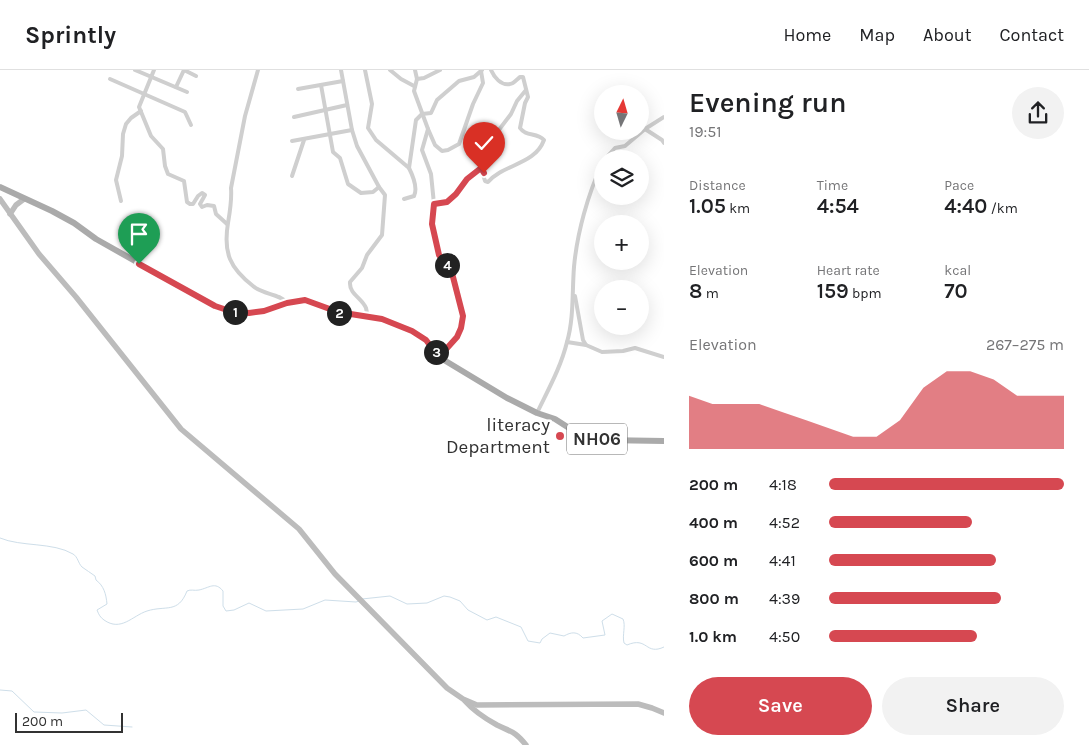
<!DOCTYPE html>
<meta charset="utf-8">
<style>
body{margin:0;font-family:Karla,sans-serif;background:#f2f2f2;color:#202124;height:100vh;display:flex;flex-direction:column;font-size:19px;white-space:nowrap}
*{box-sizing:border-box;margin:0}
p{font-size:16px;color:#757577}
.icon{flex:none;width:28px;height:28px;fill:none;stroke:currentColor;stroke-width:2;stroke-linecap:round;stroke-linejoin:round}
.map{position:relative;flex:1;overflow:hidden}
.panel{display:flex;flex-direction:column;background:#fff;width:425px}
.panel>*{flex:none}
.needle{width:32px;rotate:5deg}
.fabs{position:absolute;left:594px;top:15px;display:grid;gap:10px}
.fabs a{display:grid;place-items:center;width:55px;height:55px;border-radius:50%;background:#fff;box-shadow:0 5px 20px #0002;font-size:25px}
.scale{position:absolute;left:15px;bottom:12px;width:108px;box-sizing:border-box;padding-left:5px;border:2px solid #323232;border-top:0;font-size:14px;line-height:18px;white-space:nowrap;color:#323232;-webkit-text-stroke:4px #fff;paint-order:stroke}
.pin{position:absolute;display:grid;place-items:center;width:42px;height:42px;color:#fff;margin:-51px -21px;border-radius:50% 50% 50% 0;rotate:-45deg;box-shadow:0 0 5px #0007}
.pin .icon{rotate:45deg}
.km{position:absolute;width:25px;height:25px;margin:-12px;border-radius:50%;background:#222;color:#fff;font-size:14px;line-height:25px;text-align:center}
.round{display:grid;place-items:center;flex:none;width:52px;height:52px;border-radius:26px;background:#f2f2f2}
.summary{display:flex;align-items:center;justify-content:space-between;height:85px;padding:0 25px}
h1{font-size:28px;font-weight:600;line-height:38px}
.stats{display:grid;grid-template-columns:repeat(3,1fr);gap:8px;height:85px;padding:5px 25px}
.stats div{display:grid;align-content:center}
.stats b{font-size:21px;font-weight:600}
.stats small{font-size:14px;font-weight:400}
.stats p{font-size:14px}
.chart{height:140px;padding:10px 25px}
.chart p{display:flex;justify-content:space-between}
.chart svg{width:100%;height:90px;margin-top:5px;fill:#d64851;opacity:.7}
.action{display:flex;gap:10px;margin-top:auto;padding:10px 25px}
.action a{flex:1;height:58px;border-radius:30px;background:#d64851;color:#fff;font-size:20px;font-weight:600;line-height:58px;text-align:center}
.action a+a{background:#f2f2f2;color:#202124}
ul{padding:0 25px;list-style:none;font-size:16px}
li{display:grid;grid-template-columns:80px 60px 1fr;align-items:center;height:38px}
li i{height:12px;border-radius:6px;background:#d64851}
header{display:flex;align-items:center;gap:30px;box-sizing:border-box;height:70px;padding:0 25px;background:#fff;border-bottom:1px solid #e0e0e0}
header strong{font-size:24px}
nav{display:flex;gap:28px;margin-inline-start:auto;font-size:18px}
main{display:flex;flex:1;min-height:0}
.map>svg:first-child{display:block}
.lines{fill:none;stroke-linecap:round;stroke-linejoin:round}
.stream{stroke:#cedee9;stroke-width:1}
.street{stroke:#cfcfcf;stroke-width:4}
.secondary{stroke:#bcbcbc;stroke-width:5.5}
.primary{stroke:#aaa;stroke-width:6}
.route-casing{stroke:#fff;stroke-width:10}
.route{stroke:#d64851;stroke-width:6}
.poi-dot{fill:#d64851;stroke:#fff;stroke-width:2}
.labels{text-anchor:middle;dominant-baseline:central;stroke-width:5;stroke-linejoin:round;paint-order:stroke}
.shield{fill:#fff;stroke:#707070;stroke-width:1}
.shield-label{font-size:18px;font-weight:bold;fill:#323232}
.poi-label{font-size:19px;fill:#323232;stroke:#fff;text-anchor:end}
</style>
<header>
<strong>Sprintly</strong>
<nav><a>Home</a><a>Map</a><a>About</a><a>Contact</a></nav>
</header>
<main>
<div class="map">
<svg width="664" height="675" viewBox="0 0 664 675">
<rect width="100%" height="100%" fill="#fff"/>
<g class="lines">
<g class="stream">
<path d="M0,468C21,477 53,472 73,484C78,487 78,493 82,497C86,500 91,503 95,506L96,510C104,516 106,524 107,534L97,540C99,545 100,547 104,550C121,562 132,546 147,541C166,535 178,544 187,521C191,519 194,521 199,520C209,518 215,511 223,521V536L226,541L234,540L249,533L266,541L303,539L325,530L356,532L359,531"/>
<path d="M362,529L390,526L407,534L427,533L444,526L450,527L460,531L468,540L487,550L496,547L521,557L528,571L540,573L542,569L550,563L564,566C571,562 577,561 583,568L605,565L602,551L612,544L623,549C626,556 622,565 624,573L627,575C648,566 645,586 664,577"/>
<path d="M0,620L12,621L34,642L62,643L86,640L104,655L132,657"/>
</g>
<g class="street">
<path d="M135,0L187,22"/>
<path d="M154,0L139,37L151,66L163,79L165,96L168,104L184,111L187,132L190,134H193L198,126L202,123L205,125L200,134L202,137L207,135L214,136L216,144L227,154"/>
<path d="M184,0L196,6"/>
<path d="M258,0L245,46L231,118C232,130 230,141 228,153C223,183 230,198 253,216C263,225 279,223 287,233"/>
<path d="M341,0L352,60L357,76L379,117L385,125L382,165L367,185L362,198L350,212C349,224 362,228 366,238C367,241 367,244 367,247"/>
<path d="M365,0L372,34L368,58L376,70L409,98C413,106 418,118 414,126L404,129"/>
<path d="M390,0L401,9L414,16"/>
<path d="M415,0L417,9L414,21L428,59L422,80L431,104L434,134L432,155L439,185L452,203L463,246L461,258L457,267L439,287"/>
<path d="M110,9L185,42L191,55"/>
<path d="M417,9L424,8L440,0"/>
<path d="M321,15L333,82L340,88L348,114L361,123L373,122L379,117"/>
<path d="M176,17L184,0"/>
<path d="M298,19L343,11"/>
<path d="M294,47L347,35"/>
<path d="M428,59L435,75L442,81L448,80L459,74L473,34L483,13L481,1"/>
<path d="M645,59L662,70L664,73"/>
<path d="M292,71L352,60"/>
<path d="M605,89L615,78L625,76L645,59L664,47"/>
<path d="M409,98L416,50L422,44L431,43L437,30L459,11L474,7L482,0"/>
<path d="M481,98L485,111L488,112C503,94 535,95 544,70C537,62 526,67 520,58L525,33L528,27L523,7H520C517,9 514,14 510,14C501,16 494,7 491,0"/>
<path d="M292,106L304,70"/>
<path d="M121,131L116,110L122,86L123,64L126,54L131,48L141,41"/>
<path d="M434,134L447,132L456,124L467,109L490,88L493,83L492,69L511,44L517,31L526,20"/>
<path d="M575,226L583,270L586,275L602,282L623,281L635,278L664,287"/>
<path d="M567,272L586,275"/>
<path d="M537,343C548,320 561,297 567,272C574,248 572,222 574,197C577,163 588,124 602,94"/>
</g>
<g class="secondary">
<path d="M0,129L39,184L76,227L181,359L299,459L335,504L447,618L463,629L477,635L638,634L652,638L664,643"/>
<path d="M10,144L16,135L24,129"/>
<path d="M465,631C473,640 486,649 497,655C511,662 515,661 526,675"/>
</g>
<path class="primary" d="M0,117L52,141L74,153L96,169L215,236L230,241L249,243L276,238L298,230H305L338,242L382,249L412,261L426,270L439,287L507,328L537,343L555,349L583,367L602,370L664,371"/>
</g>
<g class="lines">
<g class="route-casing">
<path id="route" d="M139,194L215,236L230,241L249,243L264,241L287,233L305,230L338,242L382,249L412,261L426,270L439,287L457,267L461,258L463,246L452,203L439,185L432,154L434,134L447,132L456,124L467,109L481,98L484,103"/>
</g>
<use href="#route" class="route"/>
</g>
<circle class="poi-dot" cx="560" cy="366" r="5"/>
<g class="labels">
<rect class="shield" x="567" y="353.5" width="60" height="31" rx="4"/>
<g class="shield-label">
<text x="597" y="369">NH06</text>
</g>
<g class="poi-label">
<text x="550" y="355">literacy<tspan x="550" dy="22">Department</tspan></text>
</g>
</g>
</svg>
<div class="fabs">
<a><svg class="needle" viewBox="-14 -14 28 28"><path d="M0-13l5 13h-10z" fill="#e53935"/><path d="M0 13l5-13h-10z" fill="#757577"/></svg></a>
<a><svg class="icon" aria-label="layers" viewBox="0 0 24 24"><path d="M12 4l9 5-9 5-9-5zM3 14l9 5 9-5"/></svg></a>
<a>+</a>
<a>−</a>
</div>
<div class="scale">200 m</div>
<div class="pin" style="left:139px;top:194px;background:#1e9e55"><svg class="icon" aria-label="arrive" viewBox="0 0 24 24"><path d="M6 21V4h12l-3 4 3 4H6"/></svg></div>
<div class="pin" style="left:484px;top:103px;background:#d93025"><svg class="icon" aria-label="check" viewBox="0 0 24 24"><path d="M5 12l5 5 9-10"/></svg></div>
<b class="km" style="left:235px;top:242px">1</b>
<b class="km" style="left:339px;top:243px">2</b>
<b class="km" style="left:436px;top:282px">3</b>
<b class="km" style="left:447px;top:195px">4</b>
</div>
<section class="panel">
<div class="summary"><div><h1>Evening run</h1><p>19:51</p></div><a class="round"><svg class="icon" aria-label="share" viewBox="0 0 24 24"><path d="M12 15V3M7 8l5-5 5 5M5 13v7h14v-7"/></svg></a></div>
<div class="stats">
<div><p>Distance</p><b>1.05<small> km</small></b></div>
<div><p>Time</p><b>4:54</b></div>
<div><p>Pace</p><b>4:40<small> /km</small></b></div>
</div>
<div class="stats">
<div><p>Elevation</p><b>8<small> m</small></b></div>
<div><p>Heart rate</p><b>159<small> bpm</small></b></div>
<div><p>kcal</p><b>70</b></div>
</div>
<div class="chart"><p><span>Elevation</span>267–275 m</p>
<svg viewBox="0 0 160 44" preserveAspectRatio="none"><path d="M0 44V18L10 22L20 22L30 22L40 26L50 30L60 34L70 38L80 38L90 30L100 14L110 6L120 6L130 10L140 18L150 18L160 18V44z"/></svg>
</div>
<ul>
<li><b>200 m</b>4:18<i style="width:100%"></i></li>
<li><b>400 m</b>4:52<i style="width:61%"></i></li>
<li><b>600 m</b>4:41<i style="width:71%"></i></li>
<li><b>800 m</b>4:39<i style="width:73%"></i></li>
<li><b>1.0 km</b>4:50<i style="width:63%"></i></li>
</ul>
<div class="action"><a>Save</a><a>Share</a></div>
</section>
</main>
